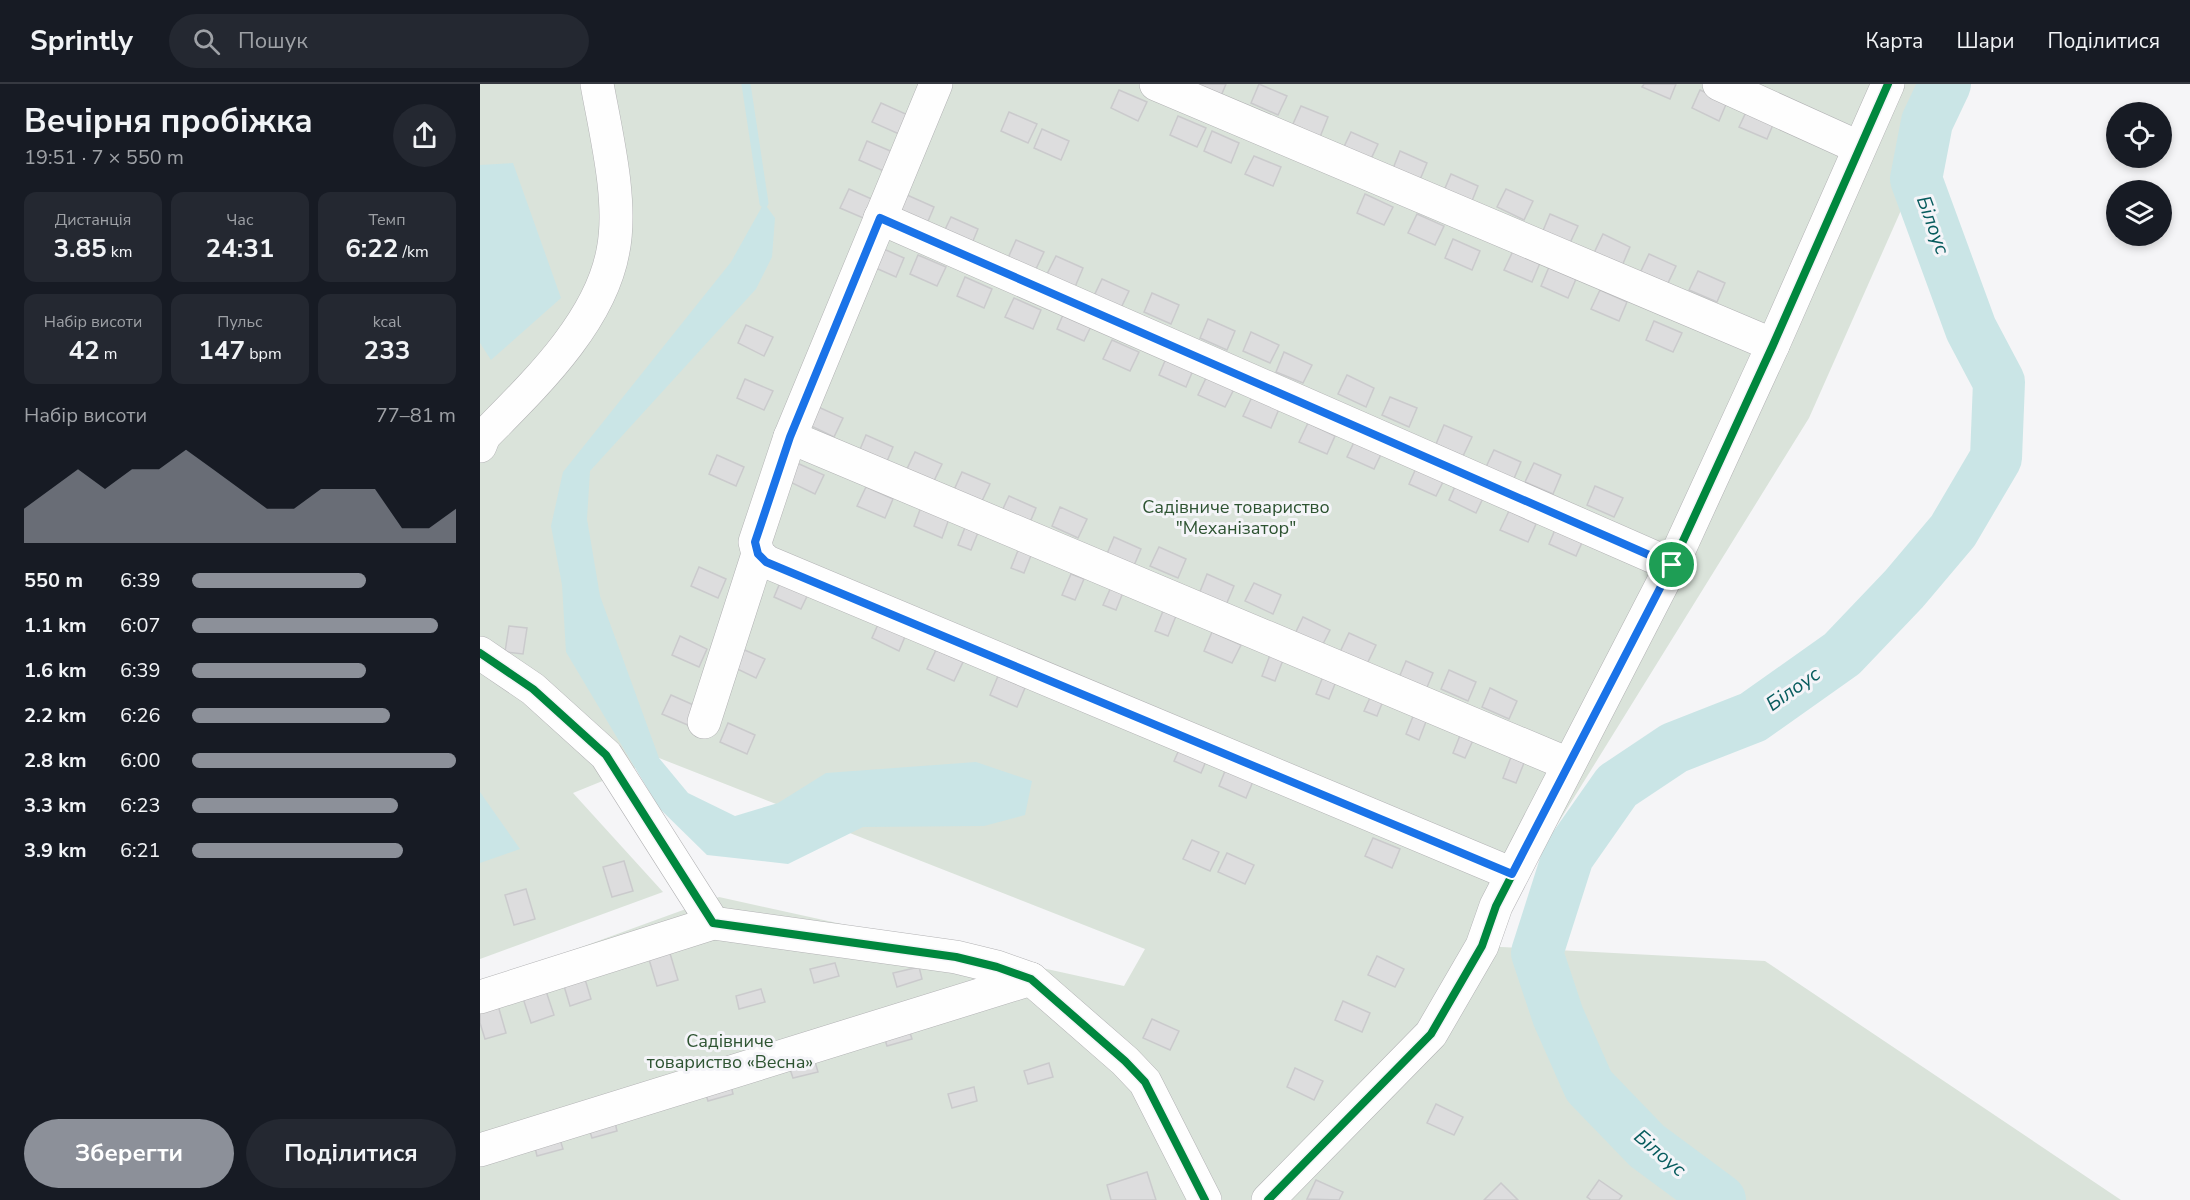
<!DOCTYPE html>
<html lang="uk">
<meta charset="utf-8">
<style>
body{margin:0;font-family:"Nunito Sans",sans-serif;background:#242831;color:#f1f3f6;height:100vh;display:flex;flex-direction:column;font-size:22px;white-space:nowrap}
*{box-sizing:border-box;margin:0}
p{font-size:20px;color:#9ea1a6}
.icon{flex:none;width:33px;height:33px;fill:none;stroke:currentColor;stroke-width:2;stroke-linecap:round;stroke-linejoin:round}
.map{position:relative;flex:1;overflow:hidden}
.drawer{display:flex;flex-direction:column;background:#171b24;width:480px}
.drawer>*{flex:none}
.tools{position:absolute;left:1626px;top:18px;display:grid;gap:12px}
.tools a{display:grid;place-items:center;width:66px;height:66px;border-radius:50%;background:#171b24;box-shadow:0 3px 9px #0003;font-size:30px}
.pin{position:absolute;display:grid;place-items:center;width:51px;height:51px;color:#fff;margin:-26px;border:3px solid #fff;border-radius:50%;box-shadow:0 2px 6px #0007}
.round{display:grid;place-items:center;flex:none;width:63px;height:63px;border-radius:32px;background:#242831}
.head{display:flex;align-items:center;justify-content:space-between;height:102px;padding:0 24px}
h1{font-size:33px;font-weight:700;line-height:45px}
.stats{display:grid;grid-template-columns:repeat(3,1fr);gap:9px;height:102px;padding:6px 24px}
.stats div{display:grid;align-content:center;border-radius:12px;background:#242831;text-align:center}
.stats b{font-size:26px;font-weight:700}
.stats small{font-size:16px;font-weight:400}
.stats p{font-size:16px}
.chart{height:168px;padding:12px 24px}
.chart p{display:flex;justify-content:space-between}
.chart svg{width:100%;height:108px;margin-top:6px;fill:#8c9099;opacity:.7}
.primary-button{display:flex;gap:12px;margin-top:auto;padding:12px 24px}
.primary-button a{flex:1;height:69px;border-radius:36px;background:#8c9099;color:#fff;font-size:24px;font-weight:700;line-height:69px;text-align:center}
.primary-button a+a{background:#242831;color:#f1f3f6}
ul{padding:0 24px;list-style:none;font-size:20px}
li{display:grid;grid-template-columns:96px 72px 1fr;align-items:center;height:45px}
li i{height:15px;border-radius:8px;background:#8c9099}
header{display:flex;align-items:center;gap:36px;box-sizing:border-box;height:84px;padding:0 30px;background:#171b24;border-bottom:2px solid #363941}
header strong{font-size:28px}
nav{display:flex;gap:33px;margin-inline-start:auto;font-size:21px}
.search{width:420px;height:54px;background:#242831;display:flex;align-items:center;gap:15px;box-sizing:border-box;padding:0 21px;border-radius:33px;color:#9ea1a6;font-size:22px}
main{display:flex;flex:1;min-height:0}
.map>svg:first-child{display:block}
.green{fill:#dae3da}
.water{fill:#cae5e6}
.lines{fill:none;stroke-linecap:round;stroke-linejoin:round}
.stream{stroke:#cae5e6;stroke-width:9}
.river{stroke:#cae5e6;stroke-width:52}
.building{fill:#ddddde;stroke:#cacacc;stroke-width:1.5}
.street-casing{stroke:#b2b2b4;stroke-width:34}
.street{stroke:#fefefe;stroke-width:33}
.cycleway-casing{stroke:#f4f4f8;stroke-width:11}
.cycleway{stroke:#00873e;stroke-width:8}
.route-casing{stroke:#fff;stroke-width:12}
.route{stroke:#1a73e8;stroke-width:8}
.labels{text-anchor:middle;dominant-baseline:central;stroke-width:6;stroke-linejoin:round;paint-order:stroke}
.park-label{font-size:18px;fill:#2d5331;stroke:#f4f4f8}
.water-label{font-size:20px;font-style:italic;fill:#085c5e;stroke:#f4f4f8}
</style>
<header>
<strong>Sprintly</strong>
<div class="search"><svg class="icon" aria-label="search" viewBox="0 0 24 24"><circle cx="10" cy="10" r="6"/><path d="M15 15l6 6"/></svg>Пошук</div>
<nav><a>Карта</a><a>Шари</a><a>Поділитися</a></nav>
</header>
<main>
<section class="drawer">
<div class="head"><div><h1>Вечірня пробіжка</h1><p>19:51 · 7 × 550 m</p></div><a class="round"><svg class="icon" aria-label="share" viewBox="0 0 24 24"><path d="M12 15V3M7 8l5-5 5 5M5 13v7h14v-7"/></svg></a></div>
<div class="stats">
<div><p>Дистанція</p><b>3.85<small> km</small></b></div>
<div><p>Час</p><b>24:31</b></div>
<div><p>Темп</p><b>6:22<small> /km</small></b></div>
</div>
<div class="stats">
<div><p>Набір висоти</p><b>42<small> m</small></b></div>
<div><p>Пульс</p><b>147<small> bpm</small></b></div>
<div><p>kcal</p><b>233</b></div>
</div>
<div class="chart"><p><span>Набір висоти</span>77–81 m</p>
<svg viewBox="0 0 160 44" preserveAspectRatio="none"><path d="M0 44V30L10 22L20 14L30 22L40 14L50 14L60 6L70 14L80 22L90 30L100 30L110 22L120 22L130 22L140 38L150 38L160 30V44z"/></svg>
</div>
<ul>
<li><b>550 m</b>6:39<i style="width:66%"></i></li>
<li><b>1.1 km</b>6:07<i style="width:93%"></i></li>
<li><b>1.6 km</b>6:39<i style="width:66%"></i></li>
<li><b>2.2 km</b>6:26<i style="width:75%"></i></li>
<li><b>2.8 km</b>6:00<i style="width:100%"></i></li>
<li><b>3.3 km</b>6:23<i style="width:78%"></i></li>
<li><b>3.9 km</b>6:21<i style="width:80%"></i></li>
</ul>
<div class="primary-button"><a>Зберегти</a><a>Поділитися</a></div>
</section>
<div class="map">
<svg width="1710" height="1116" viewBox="0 0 1710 1116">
<rect width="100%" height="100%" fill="#f5f5f7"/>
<path class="green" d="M0,0H1477L1329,334L1002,862L1285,877L1641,1116H0V900L239,813L644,902L665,865L179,674L93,709L183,808L0,875Z"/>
<g class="water">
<path d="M33,79L81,214L11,276L0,259V81Z"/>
<path d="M284,119L295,134L292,173L276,205L110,387L107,435L120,512L179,674L208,709L255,732L298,719L346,689L496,678L552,697L545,731L504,742L383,743L308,780L227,771L179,724L86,568L82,501L71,442L83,388L251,178Z"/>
<path d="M0,708L40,765L0,779Z"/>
</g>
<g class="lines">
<path class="stream" d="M266,0L284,119"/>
<path class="river" d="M1240,1116L1167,1062L1109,1002L1078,932L1057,869L1088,772L1137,702L1194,664L1273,633L1362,570L1424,505L1473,447L1516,374L1519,298L1491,245L1436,95L1447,38L1465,0"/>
</g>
<g class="building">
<path d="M714,0H746L741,12Z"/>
<path d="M779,0L807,12L798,31L771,19Z"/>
<path d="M1164,0H1196L1190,15L1162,3Z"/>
<path d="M639,6L667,18L658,37L631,24Z"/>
<path d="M1220,6L1247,18L1239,37L1212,24Z"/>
<path d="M401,19L428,31L419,50L392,38Z"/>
<path d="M821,22L848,33L840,53L813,40Z"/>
<path d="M1268,24L1295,36L1287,55L1259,43Z"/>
<path d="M529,28L557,40L548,59L521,47Z"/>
<path d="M698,32L726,44L717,63L690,51Z"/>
<path d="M562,45L589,57L581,76L554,64Z"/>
<path d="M732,47L759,59L751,79L724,67Z"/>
<path d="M871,48L898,60L889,79L862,67Z"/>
<path d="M387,57L415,69L406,88L379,76Z"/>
<path d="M920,67L947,79L939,98L912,87Z"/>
<path d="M774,72L801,83L793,102L765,90Z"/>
<path d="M971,90L998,102L990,122L963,109Z"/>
<path d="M369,105L396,117L388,136L360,124Z"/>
<path d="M1026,105L1053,117L1044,136L1017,123Z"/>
<path d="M885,110L913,123L904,141L877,129Z"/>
<path d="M427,111L454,123L446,142L419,130Z"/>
<path d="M937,130L964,142L955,161L928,149Z"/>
<path d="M1070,130L1098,142L1089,161L1062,149Z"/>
<path d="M471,133L498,145L490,164L462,152Z"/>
<path d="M1123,150L1150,163L1142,182L1114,169Z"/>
<path d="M973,155L1000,167L992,186L965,174Z"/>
<path d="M536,156L564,168L555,187L528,174Z"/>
<path d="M397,162L424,174L416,193L389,181Z"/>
<path d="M1033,167L1060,179L1052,198L1024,186Z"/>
<path d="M1169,170L1196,182L1187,201L1160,189Z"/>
<path d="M438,171L466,183L457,202L430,190Z"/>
<path d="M576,172L603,184L595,203L567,190Z"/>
<path d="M1069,183L1096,195L1088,214L1061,202Z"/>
<path d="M1218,187L1245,199L1237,218L1209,206Z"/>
<path d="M485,193L512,205L504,224L477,212Z"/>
<path d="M622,195L649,207L640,226L613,214Z"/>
<path d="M1120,206L1147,218L1139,237L1111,225Z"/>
<path d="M672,209L699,221L691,240L664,228Z"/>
<path d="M534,214L561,226L553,245L525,233Z"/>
<path d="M585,226L613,238L604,257L577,245Z"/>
<path d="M728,235L755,247L747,266L720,254Z"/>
<path d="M1174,237L1202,249L1193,268L1166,256Z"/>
<path d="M266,241L293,253L284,272L258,259Z"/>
<path d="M771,248L799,261L790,279L763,267Z"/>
<path d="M632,256L659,268L650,287L623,275Z"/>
<path d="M804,268L832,281L823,299L796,288Z"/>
<path d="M687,272L714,284L706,303L679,291Z"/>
<path d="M867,291L894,304L886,323L858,310Z"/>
<path d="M727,292L754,305L745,323L718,311Z"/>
<path d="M265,295L293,307L284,326L257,314Z"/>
<path d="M772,313L799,325L791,344L763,332Z"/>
<path d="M910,313L937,324L929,343L902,331Z"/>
<path d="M336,322L363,334L354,353L327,340Z"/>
<path d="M828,339L855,352L847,370L819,358Z"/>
<path d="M964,341L992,353L983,372L956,360Z"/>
<path d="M386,351L413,363L405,382L378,370Z"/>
<path d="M876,354L903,366L894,385L867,373Z"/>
<path d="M1014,366L1041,378L1033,397L1005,385Z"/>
<path d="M435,368L462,380L453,399L426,387Z"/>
<path d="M237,371L264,383L256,402L229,390Z"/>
<path d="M317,379L344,391L335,410L308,397Z"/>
<path d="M1054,379L1081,391L1073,410L1045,398Z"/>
<path d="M937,382L965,394L956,412L929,400Z"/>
<path d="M482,388L510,400L501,419L474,406Z"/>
<path d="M977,398L1005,410L996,429L969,416Z"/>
<path d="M1115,402L1143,414L1134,433L1107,421Z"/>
<path d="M386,403L413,415L405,434L377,422Z"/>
<path d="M529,412L556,424L548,443L520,431Z"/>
<path d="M441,423L469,435L462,454L434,442Z"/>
<path d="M580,423L607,435L598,454L572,442Z"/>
<path d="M1029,427L1056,440L1048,458L1020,446Z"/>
<path d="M486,441L499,446L491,466L478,461Z"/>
<path d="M1077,441L1104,454L1096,472L1069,460Z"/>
<path d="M634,453L661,465L653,484L626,472Z"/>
<path d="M679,463L706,475L698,494L670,482Z"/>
<path d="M539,464L552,469L544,489L531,484Z"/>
<path d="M219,483L246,495L238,514L211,502Z"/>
<path d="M591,490L604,495L595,516L582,511Z"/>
<path d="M727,490L754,502L746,521L719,510Z"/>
<path d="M302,494L330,506L321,525L294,513Z"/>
<path d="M774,499L801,511L793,530L765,517Z"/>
<path d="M632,501L644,506L636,526L623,521Z"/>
<path d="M683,527L696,532L688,552L675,547Z"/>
<path d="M823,533L850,546L841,564L814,552Z"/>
<path d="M400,536L427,548L419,567L392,554Z"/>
<path d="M29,542L47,544L43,570L25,568Z"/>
<path d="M732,548L761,561L752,579L724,567Z"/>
<path d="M869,549L896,561L887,580L860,568Z"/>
<path d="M200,552L227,565L219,583L192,571Z"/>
<path d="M258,563L285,575L276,594L249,581Z"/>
<path d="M456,566L483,578L474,597L447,585Z"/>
<path d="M790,571L803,576L795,597L782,592Z"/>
<path d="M926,577L953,589L945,608L918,596Z"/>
<path d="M969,586L996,598L988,617L961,605Z"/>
<path d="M844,590L857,595L849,615L836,610Z"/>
<path d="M518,592L545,604L537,623L510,611Z"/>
<path d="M1010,604L1037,617L1029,635L1002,623Z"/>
<path d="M893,607L905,612L897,632L884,627Z"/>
<path d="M191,611L218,623L210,642L182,630Z"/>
<path d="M934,630L947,635L939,656L926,650Z"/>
<path d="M248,639L275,651L267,670L240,658Z"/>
<path d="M981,649L994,654L985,674L973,669Z"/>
<path d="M702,659L729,670L721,689L694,677Z"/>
<path d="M1031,673L1044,679L1036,699L1023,694Z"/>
<path d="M747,682L774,695L766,714L739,702Z"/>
<path d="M893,754L920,765L912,784L885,772Z"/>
<path d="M712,756L739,768L730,787L703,775Z"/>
<path d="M747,769L774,781L765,800L738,788Z"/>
<path d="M144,777L153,807L132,813L123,783Z"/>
<path d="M46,805L55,835L34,841L25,811Z"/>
<path d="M189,866L198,896L177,902L168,872Z"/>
<path d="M897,872L924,885L915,903L888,891Z"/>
<path d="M355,879L359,892L334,899L330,885Z"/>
<path d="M439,883L442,895L417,903L413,889Z"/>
<path d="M102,885L111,915L90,922L81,892Z"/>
<path d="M64,901L74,931L51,939L41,908Z"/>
<path d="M281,905L285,918L259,925L256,912Z"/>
<path d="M863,917L890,929L882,948L855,936Z"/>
<path d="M17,918L26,949L5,955L0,939V923Z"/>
<path d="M672,935L699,947L690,966L663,954Z"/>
<path d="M428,942L432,955L407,962L403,949Z"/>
<path d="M334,974L338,988L313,994L309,982Z"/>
<path d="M569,979L573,993L548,1000L544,987Z"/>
<path d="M815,984L843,997L834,1016L807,1003Z"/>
<path d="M250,997L253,1010L228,1017L224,1004Z"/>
<path d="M494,1003L497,1017L472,1024L468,1010Z"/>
<path d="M956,1020L983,1033L974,1051L947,1039Z"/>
<path d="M134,1034L137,1047L112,1054L108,1041Z"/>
<path d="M79,1052L83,1065L57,1072L54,1059Z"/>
<path d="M667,1088L676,1116H631L627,1101Z"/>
<path d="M836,1096L863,1108L859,1116L827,1115Z"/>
<path d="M1119,1096L1142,1112L1139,1116H1111L1107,1113Z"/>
<path d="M1021,1099L1038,1116H1004Z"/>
</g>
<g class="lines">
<g class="street-casing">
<g id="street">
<path d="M676,0L1293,261"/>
<path d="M1239,0L1378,63"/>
<path d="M400,134L1192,481"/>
<path d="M310,353L1088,680"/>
<path d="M0,362L4,352C53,302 120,239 133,167C143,118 126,50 117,0"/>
<path d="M278,470L287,478L1032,790"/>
<path d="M0,569L53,605L126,671L233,839L476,873L517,883L551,895L645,977L665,998L725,1116"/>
<path d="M224,638L278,470L275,458L310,353L456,0"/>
<path d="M0,913L233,839"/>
<path d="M0,1066L551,895"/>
<path d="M788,1116L951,950L1002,862L1016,822L1192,481L1293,261L1408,0"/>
</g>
</g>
<use href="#street" class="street"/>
<g class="cycleway-casing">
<g id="cycleway">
<path d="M0,569L53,605L126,671L233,839L476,873L517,883L551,895L645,977L665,998L725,1116"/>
<path d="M788,1116L951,950L1002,862L1016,822L1192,481L1293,261L1408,0"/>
</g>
</g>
<use href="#cycleway" class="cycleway"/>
</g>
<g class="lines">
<g class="route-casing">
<path id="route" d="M400,134L1192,481L1032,790L286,478L278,470L275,458L310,353Z"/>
</g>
<use href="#route" class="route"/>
</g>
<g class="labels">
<g class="park-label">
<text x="756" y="423">Садівниче товариство<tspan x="756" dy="21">"Механізатор"</tspan></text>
<text x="250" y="957">Садівниче<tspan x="250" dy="21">товариство «Весна»</tspan></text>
</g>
<g class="water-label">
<text transform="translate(1453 141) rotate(70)">Білоус</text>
<text transform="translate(1313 605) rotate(-35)">Білоус</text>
<text transform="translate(1180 1069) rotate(40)">Білоус</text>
</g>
</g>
</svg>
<div class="tools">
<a><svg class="icon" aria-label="locate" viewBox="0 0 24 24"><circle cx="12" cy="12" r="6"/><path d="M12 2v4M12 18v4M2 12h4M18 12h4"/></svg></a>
<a><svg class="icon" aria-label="layers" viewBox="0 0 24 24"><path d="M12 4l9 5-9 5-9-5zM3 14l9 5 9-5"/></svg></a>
</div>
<div class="pin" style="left:1192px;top:481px;background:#1e9e55"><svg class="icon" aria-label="arrive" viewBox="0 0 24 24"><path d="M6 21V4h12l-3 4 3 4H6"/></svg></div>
</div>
</main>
